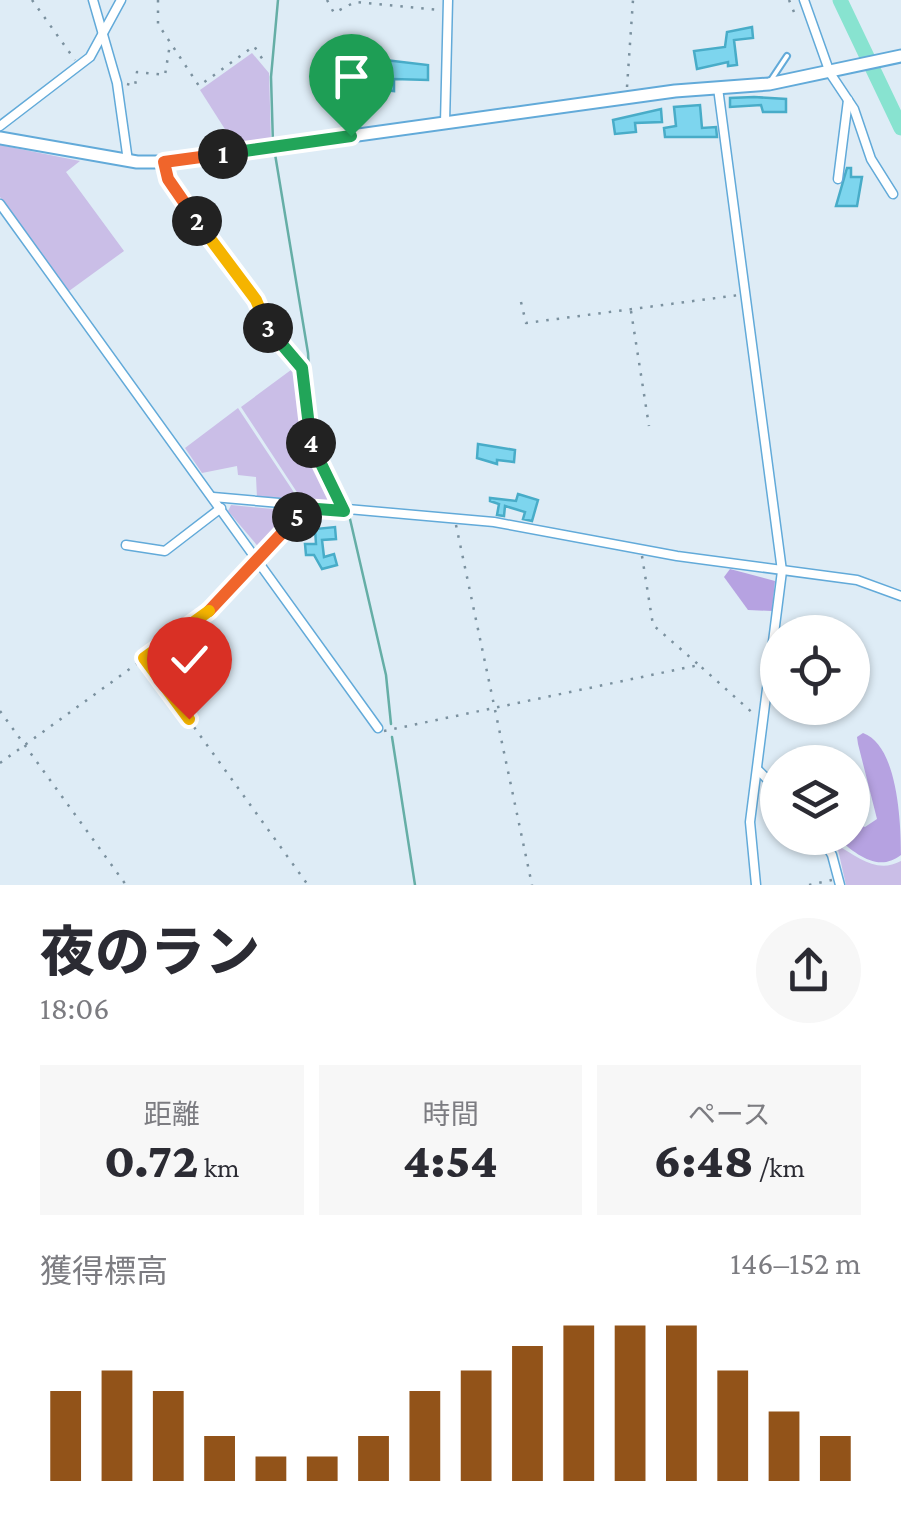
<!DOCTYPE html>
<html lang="ja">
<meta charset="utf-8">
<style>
body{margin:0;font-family:"Crimson Pro","Noto Sans JP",serif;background:#f7f7f7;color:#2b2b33;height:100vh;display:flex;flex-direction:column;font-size:38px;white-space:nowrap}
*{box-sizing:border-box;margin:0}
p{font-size:32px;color:#7c7c81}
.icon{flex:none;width:55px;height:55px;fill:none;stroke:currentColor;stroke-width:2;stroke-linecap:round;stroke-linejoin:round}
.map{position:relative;height:885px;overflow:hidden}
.sheet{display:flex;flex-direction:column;background:#fff;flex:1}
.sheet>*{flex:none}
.tools{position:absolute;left:760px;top:615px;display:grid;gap:20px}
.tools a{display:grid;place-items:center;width:110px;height:110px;border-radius:50%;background:#fff;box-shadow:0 2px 8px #0004;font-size:50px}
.pin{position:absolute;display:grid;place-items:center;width:85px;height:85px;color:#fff;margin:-102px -42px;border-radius:50% 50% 50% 0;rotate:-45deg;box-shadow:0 0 10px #0007}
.pin .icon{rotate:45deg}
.km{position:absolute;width:50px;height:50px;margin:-25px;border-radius:50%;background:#222;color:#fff;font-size:28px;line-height:50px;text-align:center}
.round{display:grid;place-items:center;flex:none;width:105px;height:105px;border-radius:52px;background:#f7f7f7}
.overview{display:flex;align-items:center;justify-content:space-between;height:170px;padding:0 40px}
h1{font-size:55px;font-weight:800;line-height:75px}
.stats{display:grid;grid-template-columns:repeat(3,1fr);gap:15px;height:170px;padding:10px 40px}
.stats div{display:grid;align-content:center;border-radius:0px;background:#f7f7f7;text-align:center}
.stats b{font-size:50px;font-weight:800}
.stats small{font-size:28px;font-weight:400}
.stats p{font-size:28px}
.chart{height:280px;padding:20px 40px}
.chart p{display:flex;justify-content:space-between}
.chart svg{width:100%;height:180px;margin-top:10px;stroke:#925319;stroke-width:6}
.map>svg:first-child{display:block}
.green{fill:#cabee7}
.forest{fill:#b6a2e1}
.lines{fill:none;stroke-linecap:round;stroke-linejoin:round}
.stream{stroke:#65aea6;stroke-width:2.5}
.river{stroke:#88e3d0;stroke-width:15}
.building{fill:#7dd5ee;stroke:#48acc8;stroke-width:2.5}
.lane-casing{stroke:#62aad9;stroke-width:8}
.street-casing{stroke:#62aad9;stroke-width:11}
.secondary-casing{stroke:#62aad9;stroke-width:15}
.path{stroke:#7b919f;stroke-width:2.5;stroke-dasharray:2.5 8;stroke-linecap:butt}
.lane{stroke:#fff;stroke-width:4}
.street{stroke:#fff;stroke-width:8}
.secondary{stroke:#fff;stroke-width:11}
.split-1-casing{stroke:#fff;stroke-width:20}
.split-2-casing{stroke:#fff;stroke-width:20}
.split-3-casing{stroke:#fff;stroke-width:20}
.split-4-casing{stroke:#fff;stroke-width:20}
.split-5-casing{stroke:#fff;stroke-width:20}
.split-6-casing{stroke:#fff;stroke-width:20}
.split-7-casing{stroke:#fff;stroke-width:20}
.split-1{stroke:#22a559;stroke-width:12}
.split-2{stroke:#f0652b;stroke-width:12}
.split-3{stroke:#f5b400;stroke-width:12}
.split-4{stroke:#22a559;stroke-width:12}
.split-5{stroke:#22a559;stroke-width:12}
.split-6{stroke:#f0652b;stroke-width:12}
.split-7{stroke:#f5b400;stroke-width:12}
</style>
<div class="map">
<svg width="901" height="885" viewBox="0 0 901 885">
<rect width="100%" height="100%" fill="#deecf6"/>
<g class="green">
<path d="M252,53L269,73L271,141L235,145L200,90Z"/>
<path d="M0,145L80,161L66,172L124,251L69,291L0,197Z"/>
<path d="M295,367L311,457L337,506L304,503L241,407Z"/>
<path d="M238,408L301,503L257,498L256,477L238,475L237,466L202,473L185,448Z"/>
<path d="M231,505L294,511L261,550L228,511Z"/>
<path d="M837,845C858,857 877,874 901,861V885H846Z"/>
</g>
<g class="forest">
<path d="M730,569L775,581L772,611L748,610L724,577Z"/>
<path d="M863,733C898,745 901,824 901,855C878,873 856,854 837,838H852L853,823L865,827L877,819L858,744L857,737Z"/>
</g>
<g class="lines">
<g class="stream">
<path d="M273,144L271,77L278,0"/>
<path d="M275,154L308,353L313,435L346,503"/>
<path d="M350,519L386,675L391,724"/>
<path d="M392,737L415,885"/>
</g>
<path class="river" d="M840,0L901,128"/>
</g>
<g class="building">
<path d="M752,27L753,38L734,40L737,65L728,66V62L697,69L694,51L725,47L727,32Z"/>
<path d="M385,60L428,65V80L394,79V91L384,90Z"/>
<path d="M754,97L786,99V112H763L761,105L730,107V98Z"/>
<path d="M700,105L702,128L716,127L717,137H665L664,128L676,126L674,107Z"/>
<path d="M661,109L662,122L635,123L636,132L615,134L613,120Z"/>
<path d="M847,168H851V177H862L857,206H836Z"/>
<path d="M478,444L515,450L514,462L497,460V464L477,458Z"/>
<path d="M518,494L538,500L532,521L523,519L525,512L505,506L504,516L497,515L499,504L490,501V498L516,501Z"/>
<path d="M335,527L336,539L322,540L324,557L334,554L337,565L322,569L314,555H306L305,544H316L315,529Z"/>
</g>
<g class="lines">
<g class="lane-casing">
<path id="lane" d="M771,80L787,56"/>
</g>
<g class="street-casing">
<g id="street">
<path d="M93,0L117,83L128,161"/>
<path d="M804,0L830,73L854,109L871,159L893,194"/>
<path d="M718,88L782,571L750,822L756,885"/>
<path d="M445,123L448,0"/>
<path d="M0,126L90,57L121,0"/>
<path d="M164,162L177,194L256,301L269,332L302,368"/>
<path d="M838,179L848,100"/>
<path d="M0,204L378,728"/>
<path d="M213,497L494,522L677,556L857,580L901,596"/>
<path d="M126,545L165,551L221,508"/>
<path d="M758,770L778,790"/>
<path d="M822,838L832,855L840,885"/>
</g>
</g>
<g class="secondary-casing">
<path id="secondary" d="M0,138L137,162H164L675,91L769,84L901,56"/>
</g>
<g class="path">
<path d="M32,0L75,60"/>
<path d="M158,0V24L199,86L254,46L265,63"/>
<path d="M327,0L334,13L355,2L439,10"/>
<path d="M789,0L796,17"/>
<path d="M127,84L135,86L137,72L165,75L170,44"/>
<path d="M627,87L633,0"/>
<path d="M521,302L526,323L739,295"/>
<path d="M631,311L649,426"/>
<path d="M303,375L315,458L340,498"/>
<path d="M456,525L532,885"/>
<path d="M264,556L300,512"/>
<path d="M642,556L653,625L699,665"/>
<path d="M145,659L308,885"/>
<path d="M0,711L126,885"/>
<path d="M384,731L699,665L755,715"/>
<path d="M0,763L218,605L252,570"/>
<path d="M809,885L832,880"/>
</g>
<use href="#lane" class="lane"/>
<use href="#street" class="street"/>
<use href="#secondary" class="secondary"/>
</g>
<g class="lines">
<g class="split-1-casing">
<path id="split-1" d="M223,154L351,136"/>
</g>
<g class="split-2-casing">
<path id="split-2" d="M197,221L168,179L164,162L223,154"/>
</g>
<g class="split-3-casing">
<path id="split-3" d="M197,221L256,300L268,328"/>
</g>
<g class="split-4-casing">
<path id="split-4" d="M268,328L302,368L311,443"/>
</g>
<g class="split-5-casing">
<path id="split-5" d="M297,517L304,508L344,511L311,443"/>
</g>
<g class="split-6-casing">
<path id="split-6" d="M209,611L297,517"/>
</g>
<g class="split-7-casing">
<path id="split-7" d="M189,719L144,658L209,611"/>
</g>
<use href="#split-1" class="split-1"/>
<use href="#split-2" class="split-2"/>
<use href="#split-3" class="split-3"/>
<use href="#split-4" class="split-4"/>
<use href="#split-5" class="split-5"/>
<use href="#split-6" class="split-6"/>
<use href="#split-7" class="split-7"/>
</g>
</svg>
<div class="tools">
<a><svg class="icon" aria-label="locate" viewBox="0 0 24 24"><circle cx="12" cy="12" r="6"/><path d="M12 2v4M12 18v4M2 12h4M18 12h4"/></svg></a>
<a><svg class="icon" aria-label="layers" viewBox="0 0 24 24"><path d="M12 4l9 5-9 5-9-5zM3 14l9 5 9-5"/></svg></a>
</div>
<div class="pin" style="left:351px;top:136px;background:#1e9e55"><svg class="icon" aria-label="arrive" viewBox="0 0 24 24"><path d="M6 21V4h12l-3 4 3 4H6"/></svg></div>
<div class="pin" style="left:189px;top:719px;background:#d93025"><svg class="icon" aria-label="check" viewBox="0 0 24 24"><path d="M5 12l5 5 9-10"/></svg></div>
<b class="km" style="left:223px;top:154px">1</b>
<b class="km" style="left:197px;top:221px">2</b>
<b class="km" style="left:268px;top:328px">3</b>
<b class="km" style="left:311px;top:443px">4</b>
<b class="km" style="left:297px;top:517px">5</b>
</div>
<section class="sheet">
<div class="overview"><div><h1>夜のラン</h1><p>18:06</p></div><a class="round"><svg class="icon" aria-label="share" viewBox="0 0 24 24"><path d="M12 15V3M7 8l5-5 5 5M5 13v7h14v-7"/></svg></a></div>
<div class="stats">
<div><p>距離</p><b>0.72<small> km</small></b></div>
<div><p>時間</p><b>4:54</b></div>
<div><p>ペース</p><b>6:48<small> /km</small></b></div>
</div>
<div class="chart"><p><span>獲得標高</span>146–152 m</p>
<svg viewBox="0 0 160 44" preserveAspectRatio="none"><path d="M5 44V22M15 44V17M25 44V22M35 44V33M45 44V38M55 44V38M65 44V33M75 44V22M85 44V17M95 44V11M105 44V6M115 44V6M125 44V6M135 44V17M145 44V27M155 44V33"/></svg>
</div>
</section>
